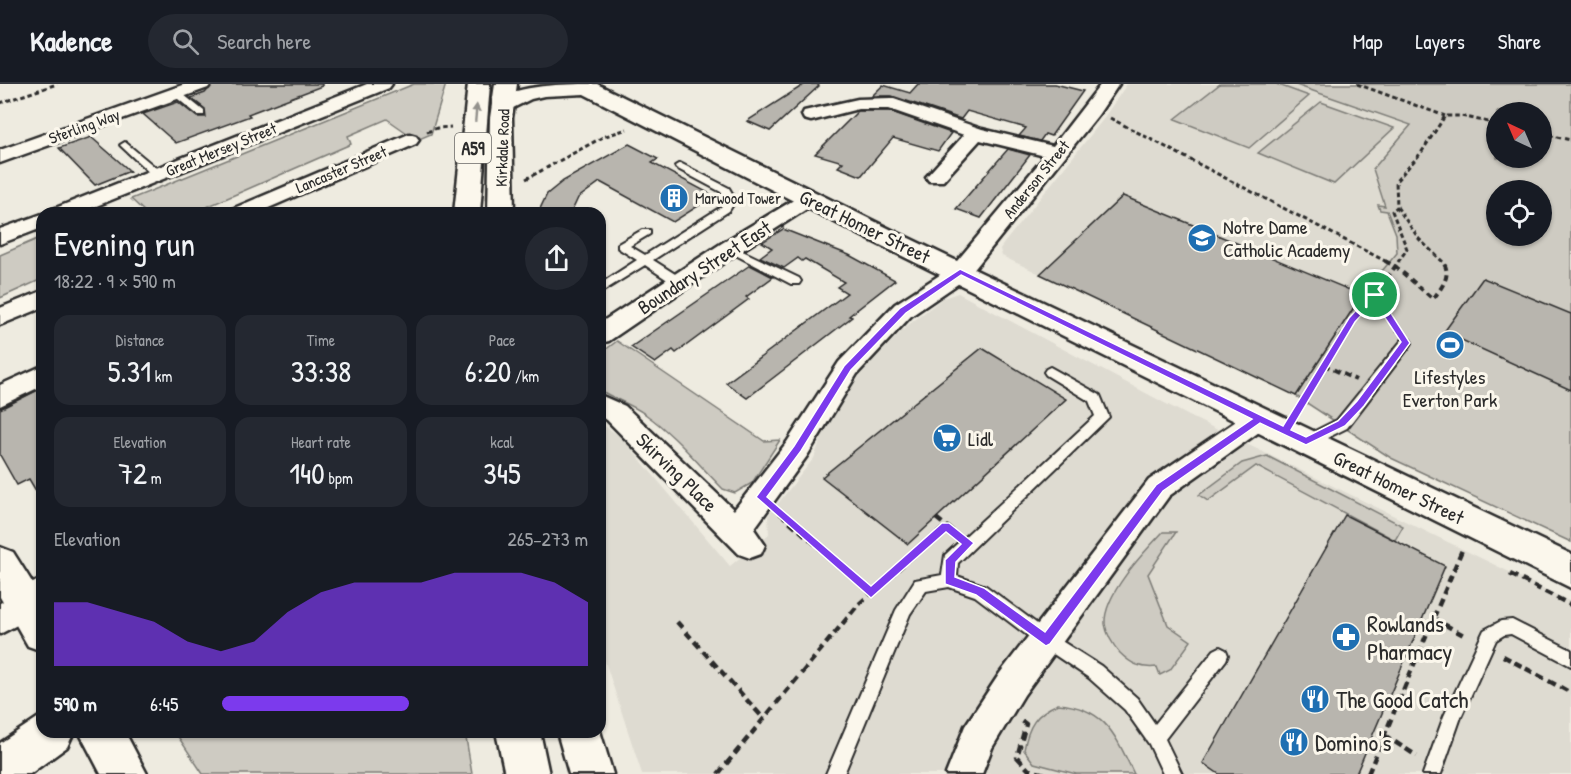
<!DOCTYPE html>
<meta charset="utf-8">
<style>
body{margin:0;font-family:"Patrick Hand",sans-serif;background:#242831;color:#f1f3f6;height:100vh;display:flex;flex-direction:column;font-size:22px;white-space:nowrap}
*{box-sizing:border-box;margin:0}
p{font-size:20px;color:#9ea1a6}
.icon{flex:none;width:33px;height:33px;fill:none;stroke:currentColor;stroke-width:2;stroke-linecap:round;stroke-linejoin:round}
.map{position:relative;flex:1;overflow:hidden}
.drawer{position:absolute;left:36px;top:123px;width:570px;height:531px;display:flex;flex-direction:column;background:#171b24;border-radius:18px;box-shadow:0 2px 4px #0004}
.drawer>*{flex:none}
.needle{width:39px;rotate:316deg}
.fabs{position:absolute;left:1486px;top:18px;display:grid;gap:12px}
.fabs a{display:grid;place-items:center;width:66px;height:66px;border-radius:50%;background:#171b24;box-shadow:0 2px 4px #0004;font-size:30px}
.pin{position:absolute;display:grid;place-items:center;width:51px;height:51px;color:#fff;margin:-26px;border:3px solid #fff;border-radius:50%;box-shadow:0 2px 6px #0007}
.round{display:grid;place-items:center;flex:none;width:63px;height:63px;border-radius:32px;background:#242831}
.head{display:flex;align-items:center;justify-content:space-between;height:102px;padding:0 18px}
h1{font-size:33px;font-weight:600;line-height:45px}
.metrics{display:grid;grid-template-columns:repeat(3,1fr);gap:9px;height:102px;padding:6px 18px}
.metrics div{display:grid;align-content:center;border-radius:15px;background:#242831;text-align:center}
.metrics b{font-size:30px;font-weight:600}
.metrics small{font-size:16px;font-weight:400}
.metrics p{font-size:16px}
.chart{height:168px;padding:12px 18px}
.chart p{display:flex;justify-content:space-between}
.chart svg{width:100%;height:108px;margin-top:6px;fill:#7c3aed;opacity:.7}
ul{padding:0 18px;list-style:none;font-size:20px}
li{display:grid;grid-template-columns:96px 72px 1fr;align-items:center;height:45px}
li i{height:15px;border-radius:8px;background:#7c3aed}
header{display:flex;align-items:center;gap:36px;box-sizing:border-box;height:84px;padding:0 30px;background:#171b24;border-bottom:2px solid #363941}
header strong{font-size:28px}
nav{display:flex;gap:33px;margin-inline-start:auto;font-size:21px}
.search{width:420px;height:54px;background:#242831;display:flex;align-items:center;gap:15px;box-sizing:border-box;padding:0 21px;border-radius:33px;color:#9ea1a6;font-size:22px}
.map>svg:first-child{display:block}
.built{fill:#dedbd1}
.green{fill:#cecbc2;stroke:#7c7b76;stroke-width:1.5;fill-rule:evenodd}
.building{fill:#b8b5ae;stroke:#2b2b2b;stroke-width:1.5}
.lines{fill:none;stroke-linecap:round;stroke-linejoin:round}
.lane-casing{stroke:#2b2b2b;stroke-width:4}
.street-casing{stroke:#2b2b2b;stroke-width:5}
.secondary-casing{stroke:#2b2b2b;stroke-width:5}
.primary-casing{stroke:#2b2b2b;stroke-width:5}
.highway-casing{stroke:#2b2b2b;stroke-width:5}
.path-far2{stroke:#2b2b2b;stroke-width:3;stroke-dasharray:4.5 3;stroke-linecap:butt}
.path-far1{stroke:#2b2b2b;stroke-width:4;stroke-dasharray:6 4.5;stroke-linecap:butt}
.path{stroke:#2b2b2b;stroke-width:4.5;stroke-dasharray:8 5;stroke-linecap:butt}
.lane{fill:#fbf7ec;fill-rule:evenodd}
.street{fill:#fbf7ec;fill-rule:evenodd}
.secondary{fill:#fbf7ec;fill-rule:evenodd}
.primary{fill:#fbf7ec;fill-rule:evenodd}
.highway{fill:#fbf7ec;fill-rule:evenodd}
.oneway{fill:#93918c}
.route{fill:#7c3aed;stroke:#fff;stroke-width:1.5;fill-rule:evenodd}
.labels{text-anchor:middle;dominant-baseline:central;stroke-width:6;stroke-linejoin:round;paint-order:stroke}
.far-street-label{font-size:16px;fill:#2b2b2b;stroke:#fbf7ec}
.far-poi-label{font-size:16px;fill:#2b2b2b;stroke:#fbf7ec;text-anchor:start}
.shield{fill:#fbf7ec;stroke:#696865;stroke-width:1.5}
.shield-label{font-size:18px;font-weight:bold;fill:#2b2b2b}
.street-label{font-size:20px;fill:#2b2b2b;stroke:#fbf7ec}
.poi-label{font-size:20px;fill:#2b2b2b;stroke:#fbf7ec;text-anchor:start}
.near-poi-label{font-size:24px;fill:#2b2b2b;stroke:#fbf7ec;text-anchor:start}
</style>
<header>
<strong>Kadence</strong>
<div class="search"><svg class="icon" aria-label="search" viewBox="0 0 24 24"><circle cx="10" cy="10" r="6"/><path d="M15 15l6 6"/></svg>Search here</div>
<nav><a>Map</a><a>Layers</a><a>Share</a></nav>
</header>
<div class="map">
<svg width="1571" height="690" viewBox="0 0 1571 690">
<rect width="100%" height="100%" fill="#eeebe0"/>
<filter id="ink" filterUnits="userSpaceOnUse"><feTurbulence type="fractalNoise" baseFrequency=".0167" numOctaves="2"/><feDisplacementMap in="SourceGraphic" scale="12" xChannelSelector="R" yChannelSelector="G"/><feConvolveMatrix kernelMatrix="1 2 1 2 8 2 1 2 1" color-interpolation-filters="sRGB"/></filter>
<g filter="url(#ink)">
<g class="built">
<path d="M1127,0H1293L1411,41L1385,122L1379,121L1387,127L1396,150L1397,169L1362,211L1296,312L1002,172L1000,165L1004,159L1101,38Z"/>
<path d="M958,209L1189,332L1571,518V690H642L600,562V339L621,353L730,482L769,450L768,432L814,374L830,329L867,283L907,242L943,214Z"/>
</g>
<g class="green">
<path d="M414,0H446L431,50L417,56L387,35L348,52L351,60L193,129H146L131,115Z"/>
<path d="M1220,0H1276L1309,12L1249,64L1175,35Z"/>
<path d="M1293,0H1571V458L1391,374L1296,312L1362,211L1397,169L1396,150L1387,127L1380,126L1378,121L1385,122L1373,85L1411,41ZM1497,28H1542V74H1497ZM1497,106H1542V152H1497Z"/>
<path d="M1321,18L1394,44L1334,100L1258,69Z"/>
<path d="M42,153V195L0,214V171Z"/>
<path d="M617,257L764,357L780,356L752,399L735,409L723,405C698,380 675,351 645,330C631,320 614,315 600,306V270Z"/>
<path d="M1267,372L1403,442L1395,456L1256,382L1208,417L1199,411L1242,379Z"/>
<path d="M1163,448H1176L1148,490L1168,541L1191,557L1170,586L1160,591L1157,583C1141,585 1131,580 1120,569C1113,561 1107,552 1105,540C1103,511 1144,468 1163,448Z"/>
<path d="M1058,620C1106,624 1115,651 1134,690H1076L1034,679L1024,666C1028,642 1036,629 1058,620Z"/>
<path d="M175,648H465L472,690H203Z"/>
</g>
<g class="building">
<path d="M213,0H322V2L248,30L250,32L176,59L143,30L178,18L197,33H206L205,25L191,14L205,9Z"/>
<path d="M805,0H817L819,2L770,47L747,37Z"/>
<path d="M918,0H1055L1083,7L1051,52L1045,50L1040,57L1019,52L1026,44L967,27L961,35L892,12H872L883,1L910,9Z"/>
<path d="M858,27H889L951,49L938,67L893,54L861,92L838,83L843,78L815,70Z"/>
<path d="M91,53L130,87L95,101L59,64Z"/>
<path d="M629,60L658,75L652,79L714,112L673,138L600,98L578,114L571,129H538L547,110L563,97Z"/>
<path d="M1008,65L1030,71L981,134L956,125Z"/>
<path d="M1123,112L1362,211L1296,312L1040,190Z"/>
<path d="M783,145L849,171L895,196L849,232L852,233L747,314L726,299L847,209L837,203L844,198L805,175L802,177L798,174L784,184L760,173L772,164L762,158Z"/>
<path d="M750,181L773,193L746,213L749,215L676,269L673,266L655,279L631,263Z"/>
<path d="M1483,194L1571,230V306L1444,248Z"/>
<path d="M982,264L1066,315L908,460L822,393Z"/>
<path d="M42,304V417L29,395L17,401L0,371V325Z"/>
<path d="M1345,431L1445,482L1356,690H1219L1203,679Z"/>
</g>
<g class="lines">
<g class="lane-casing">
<g id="lane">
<path d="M173,7H179L204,27V31H198L173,11Z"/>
<path d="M125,58L161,88V92H153L122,63L120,61Z"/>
<path d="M680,79L729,104L736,116L729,127L653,176L683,195V201H675L645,181L600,209V200L637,176L618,164V160L642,146H650V150L630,162L645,171L721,123L726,116L721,108L676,84L675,82Z"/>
<path d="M730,161L799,194L801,197L799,200H791L726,166L724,164Z"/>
<path d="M1406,255L1410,256L1412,259L1410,262L1347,344L1311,362H1301L1299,358L1301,354L1337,336L1402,256Z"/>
<path d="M1050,283L1100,311L1109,333L958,479L957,492L986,502L1052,551L1101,582L1137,614L1155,640L1214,566L1220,563L1226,566L1228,571L1226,576L1165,655L1182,690H1163L1149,660L1125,626L1089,594L1040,561L975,512L949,503L926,507L910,530L844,690H826L896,526L915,496L942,491L945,471L1095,332L1089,317L1046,291L1044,288L1046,285Z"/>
<path d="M42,494V509L21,521L15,519L13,514L15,509Z"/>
<path d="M1512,536L1571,566V582L1511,550L1504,551L1496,556L1461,633L1441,690H1423L1444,632L1484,546L1501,537Z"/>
</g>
</g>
<g class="street-casing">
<g id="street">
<path d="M185,0H211L208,4L0,79V66Z"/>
<path d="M367,0H392L389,4L79,129H49L53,125Z"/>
<path d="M1101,0H1119L1098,31L968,193L911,232L857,290L807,372L754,445L765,461L761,470L750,474L739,470L607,336L600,333V311L625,322L734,426L787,358L839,278L895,220L952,183L1045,72L980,56L943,97H929L926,93L964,51L889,25H858L811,37L804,35L802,31L804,27L858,15L891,14L982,45L1053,62Z"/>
<path d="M409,50L416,52L419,56L416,60L257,129H228L232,125Z"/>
<path d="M809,109L816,111L819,115L816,119L738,169L609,257L600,259V239L722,159L802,111Z"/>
<path d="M42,130V144L0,160V145Z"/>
<path d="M42,207V224L0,241V224Z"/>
<path d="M42,282V302L0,322V301Z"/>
<path d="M1260,324L1269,327L1273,334L1269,341L1169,412L1024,611L992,664L982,690H946L965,642L1000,589L1149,396L1251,327Z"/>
<path d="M25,507L36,511L41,521L36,531L0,550V519Z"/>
</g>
</g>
<g class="secondary-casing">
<path id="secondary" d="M597,0L892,146L1571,470V504L874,158L584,10L544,12L531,15L511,25L503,27L495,25L492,20C510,0 569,0 597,0Z"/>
</g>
<g class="primary-casing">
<g id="primary">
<path d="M0,463L13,468L42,514V567L28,562L0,513Z"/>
<path d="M42,631V648H74L67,663L30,690H0V659Z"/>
<path d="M79,648H125L147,690H101Z"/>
</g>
</g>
<g class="highway-casing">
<g id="highway">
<path d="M468,0H490L480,129H454Z"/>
<path d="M495,0H517L512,34L514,129H488L490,34Z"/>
<path d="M600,647L613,690H569L557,648Z"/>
<path d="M496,648H540L549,690H505Z"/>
</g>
</g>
<g class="path-far2">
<path d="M1357,0L1445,32"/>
<path d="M0,19L57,0"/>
<path d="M1110,34L1387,178"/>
<path d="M427,48L437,44L451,43"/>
<path d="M1542,50L1571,56"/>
<path d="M526,95L603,53L627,45"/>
<path d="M1397,123L1419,155L1443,178"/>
<path d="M1398,178L1407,165L1392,127L1397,123L1396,97L1421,69L1445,32H1461L1497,40"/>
</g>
<g class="path-far1">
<path d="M1385,177L1395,182L1433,215C1442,203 1453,190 1442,177"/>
<path d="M1398,247L1375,211L1399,177"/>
<path d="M1324,281L1356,296"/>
<path d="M1297,327L1352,236L1375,211"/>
</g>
<g class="path">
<path d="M780,429L871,509"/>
<path d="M936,434L946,442"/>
<path d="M1510,490L1571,521"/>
<path d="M1433,534L1467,553"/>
<path d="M677,538L764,635"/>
<path d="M1503,572L1571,609"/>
<path d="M1022,637L1026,640L1017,673L1029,686L1045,690"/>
<path d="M1384,651L1417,672"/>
<path d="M718,690L858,521L946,442L954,448"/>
<path d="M1368,690L1462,466"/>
</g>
<use href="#lane" class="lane"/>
<use href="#street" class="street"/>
<use href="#secondary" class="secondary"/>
<use href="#primary" class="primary"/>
<use href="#highway" class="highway"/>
</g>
<defs><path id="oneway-solid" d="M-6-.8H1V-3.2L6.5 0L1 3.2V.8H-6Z" transform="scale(1.5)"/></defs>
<use class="oneway" href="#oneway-solid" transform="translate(476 29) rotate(-85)"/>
</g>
<path class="route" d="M960,185L1283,342L1349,234L1372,209H1378L1410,259L1364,322L1345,342L1306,361L1260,339L1163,407L1050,560L1046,562L976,511L945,500V476L961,460L946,448L871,514L756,413L794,362L844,282L900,224ZM961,191L1252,335L1156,401L1045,548L984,504L955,493L956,478L974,459L949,439H942L871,502L767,413L801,367L851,286L906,229ZM1374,217L1401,258L1357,317L1338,337L1306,353L1291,346L1355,238Z"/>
<defs>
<g id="building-disc" transform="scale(1.5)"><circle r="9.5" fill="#1f6fb2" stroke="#fbf7ec"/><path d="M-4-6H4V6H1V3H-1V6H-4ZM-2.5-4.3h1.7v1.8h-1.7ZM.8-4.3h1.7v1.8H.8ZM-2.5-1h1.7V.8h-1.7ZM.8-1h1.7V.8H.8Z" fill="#fff"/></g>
<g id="school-disc" transform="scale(1.5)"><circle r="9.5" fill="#1f6fb2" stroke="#fbf7ec"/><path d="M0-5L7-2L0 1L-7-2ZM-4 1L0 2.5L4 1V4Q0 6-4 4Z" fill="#fff"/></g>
<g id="stadium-disc" transform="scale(1.5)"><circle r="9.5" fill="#1f6fb2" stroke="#fbf7ec"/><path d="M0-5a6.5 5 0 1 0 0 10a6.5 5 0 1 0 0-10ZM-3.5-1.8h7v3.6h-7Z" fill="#fff"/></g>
<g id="supermarket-disc" transform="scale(1.5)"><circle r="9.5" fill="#1f6fb2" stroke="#fbf7ec"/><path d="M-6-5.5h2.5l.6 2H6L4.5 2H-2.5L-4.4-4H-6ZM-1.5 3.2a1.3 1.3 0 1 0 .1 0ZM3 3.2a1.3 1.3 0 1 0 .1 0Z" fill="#fff"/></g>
<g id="pharmacy-disc" transform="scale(1.5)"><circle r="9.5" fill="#1f6fb2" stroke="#fbf7ec"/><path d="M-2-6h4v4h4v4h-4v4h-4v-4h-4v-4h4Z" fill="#fff"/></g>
<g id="restaurant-disc" transform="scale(1.5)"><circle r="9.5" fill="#1f6fb2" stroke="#fbf7ec"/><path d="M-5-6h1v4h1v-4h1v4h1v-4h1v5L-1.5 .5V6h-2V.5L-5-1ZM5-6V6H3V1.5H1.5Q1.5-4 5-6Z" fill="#fff"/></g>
</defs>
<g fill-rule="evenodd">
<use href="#building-disc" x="674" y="114"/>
<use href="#school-disc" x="1202" y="154"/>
<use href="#stadium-disc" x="1450" y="261"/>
<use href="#supermarket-disc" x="947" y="354"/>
<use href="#pharmacy-disc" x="1346" y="553"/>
<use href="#restaurant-disc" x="1315" y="615"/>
<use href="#restaurant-disc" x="1294" y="658"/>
</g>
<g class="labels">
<g class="far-street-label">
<text transform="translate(84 42) rotate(-20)">Sterling Way</text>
<text transform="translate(502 64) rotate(-88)">Kirkdale Road</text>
<text transform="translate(221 65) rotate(-22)">Great Mersey Street</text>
<text transform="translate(341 85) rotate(-23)">Lancaster Street</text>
<text transform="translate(1036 95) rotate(-51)">Anderson Street</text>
</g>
<g class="far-poi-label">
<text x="695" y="114">Marwood Tower</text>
</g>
<rect class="shield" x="455" y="49" width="36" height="30" rx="4.5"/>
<g class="shield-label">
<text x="473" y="64">A59</text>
</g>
<g class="street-label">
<text transform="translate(865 142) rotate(26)">Great Homer Street</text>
<text transform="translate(704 183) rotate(-33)">Boundary Street East</text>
<text transform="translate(677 388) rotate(44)">Skirving Place</text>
<text transform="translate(1399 403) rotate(26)">Great Homer Street</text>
</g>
<g class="poi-label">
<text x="1223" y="142">Notre Dame<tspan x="1223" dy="23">Catholic Academy</tspan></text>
<text x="1450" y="292" text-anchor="middle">Lifestyles<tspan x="1450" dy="23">Everton Park</tspan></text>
<text x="968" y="354">Lidl</text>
</g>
<g class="near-poi-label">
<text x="1367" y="539">Rowlands<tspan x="1367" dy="28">Pharmacy</tspan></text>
<text x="1336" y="615">The Good Catch</text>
<text x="1315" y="658">Domino's</text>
</g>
</g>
</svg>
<div class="fabs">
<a><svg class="needle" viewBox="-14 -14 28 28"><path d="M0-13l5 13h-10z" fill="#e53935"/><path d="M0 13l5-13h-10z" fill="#9ea1a6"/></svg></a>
<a><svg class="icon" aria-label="locate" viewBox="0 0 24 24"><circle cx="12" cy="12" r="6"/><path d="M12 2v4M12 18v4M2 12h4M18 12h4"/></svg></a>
</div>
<div class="pin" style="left:1375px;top:211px;background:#1e9e55"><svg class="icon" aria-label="arrive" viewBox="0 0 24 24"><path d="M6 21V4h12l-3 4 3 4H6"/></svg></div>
<section class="drawer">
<div class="head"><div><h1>Evening run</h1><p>18:22 · 9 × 590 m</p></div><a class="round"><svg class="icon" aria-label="share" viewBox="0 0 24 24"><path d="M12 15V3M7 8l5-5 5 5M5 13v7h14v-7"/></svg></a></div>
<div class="metrics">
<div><p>Distance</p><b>5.31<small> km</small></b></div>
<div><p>Time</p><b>33:38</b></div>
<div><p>Pace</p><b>6:20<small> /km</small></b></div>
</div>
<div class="metrics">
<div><p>Elevation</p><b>72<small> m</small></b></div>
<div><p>Heart rate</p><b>140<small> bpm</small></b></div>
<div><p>kcal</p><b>345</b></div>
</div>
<div class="chart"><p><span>Elevation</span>265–273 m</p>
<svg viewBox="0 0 160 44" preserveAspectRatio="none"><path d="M0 44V18L10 18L20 22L30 26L40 34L50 38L60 34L70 22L80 14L90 10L100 10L110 10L120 6L130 6L140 6L150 10L160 18V44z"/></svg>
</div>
<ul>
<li><b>590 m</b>6:45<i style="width:51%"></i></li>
</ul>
</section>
</div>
